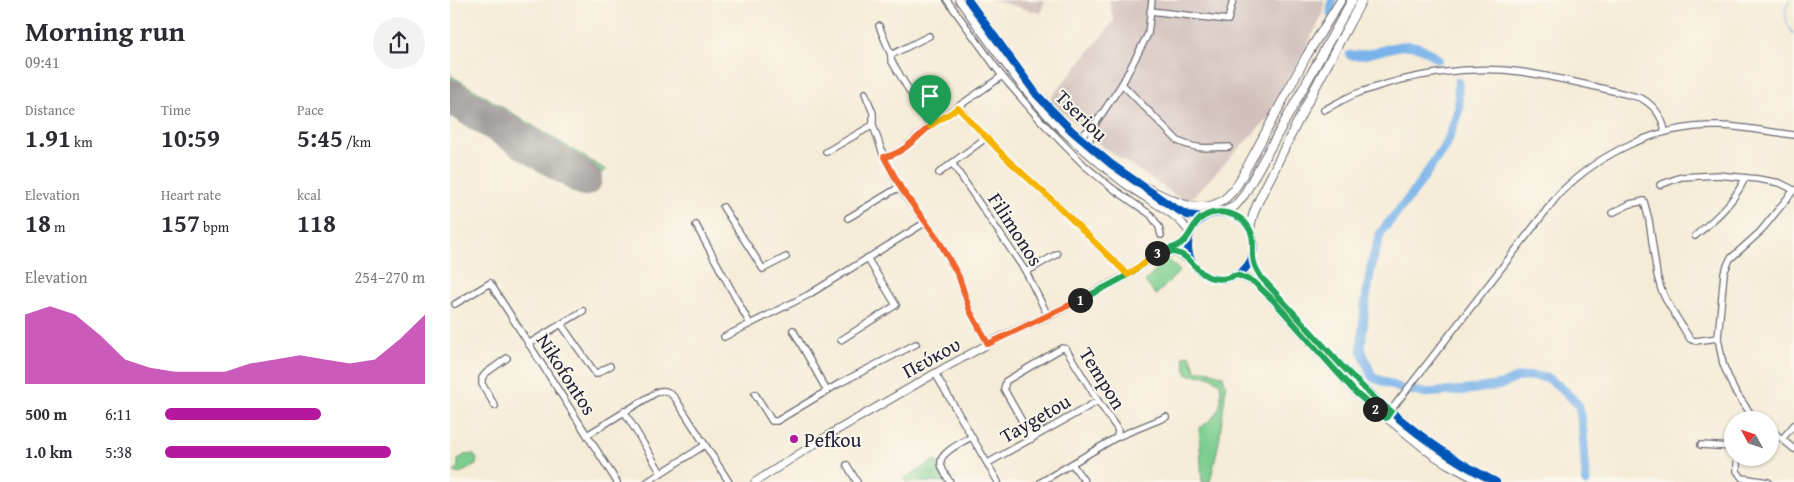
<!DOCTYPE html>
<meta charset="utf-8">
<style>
body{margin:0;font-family:"Gentium Book Plus",serif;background:#f2f2f3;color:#2b2b33;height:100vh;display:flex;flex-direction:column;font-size:19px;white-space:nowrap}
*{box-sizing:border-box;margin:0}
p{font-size:16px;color:#7c7c81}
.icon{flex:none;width:28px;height:28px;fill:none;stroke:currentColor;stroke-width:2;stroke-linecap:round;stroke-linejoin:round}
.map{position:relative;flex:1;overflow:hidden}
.drawer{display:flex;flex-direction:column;background:#fff;width:450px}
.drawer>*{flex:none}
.needle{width:32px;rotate:310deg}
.controls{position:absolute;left:1274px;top:411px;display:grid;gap:10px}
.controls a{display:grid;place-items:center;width:55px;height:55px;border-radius:50%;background:#fff;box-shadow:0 1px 4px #0004;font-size:25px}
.pin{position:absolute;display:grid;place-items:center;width:42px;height:42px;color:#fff;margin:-51px -21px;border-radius:50% 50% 50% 0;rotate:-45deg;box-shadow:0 0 5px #0007}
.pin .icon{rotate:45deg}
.km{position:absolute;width:25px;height:25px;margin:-12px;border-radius:50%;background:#222;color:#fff;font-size:14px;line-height:25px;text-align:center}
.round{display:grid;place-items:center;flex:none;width:52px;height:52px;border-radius:26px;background:#f2f2f3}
.summary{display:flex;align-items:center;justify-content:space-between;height:85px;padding:0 25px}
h1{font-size:28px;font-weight:700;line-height:38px}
.figures{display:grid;grid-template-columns:repeat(3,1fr);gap:8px;height:85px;padding:5px 25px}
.figures div{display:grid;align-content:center}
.figures b{font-size:25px;font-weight:700}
.figures small{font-size:14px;font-weight:400}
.figures p{font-size:14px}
.chart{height:140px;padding:10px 25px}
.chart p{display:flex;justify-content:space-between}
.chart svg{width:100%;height:90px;margin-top:5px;fill:#b5179e;opacity:.7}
ul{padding:0 25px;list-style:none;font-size:16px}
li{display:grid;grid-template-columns:80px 60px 1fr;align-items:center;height:38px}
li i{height:12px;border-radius:6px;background:#b5179e}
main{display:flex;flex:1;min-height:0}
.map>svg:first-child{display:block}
.industrial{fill:#d1c0bc}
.green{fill:#7bcd8e;stroke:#4e7864}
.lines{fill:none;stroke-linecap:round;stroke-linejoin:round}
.stream{stroke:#79b3ea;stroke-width:1}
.river{stroke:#79b3ea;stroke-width:9}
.runway{stroke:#8c8789;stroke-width:34}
.minor-casing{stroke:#6c6972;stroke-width:8}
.major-casing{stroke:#6c6972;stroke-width:9}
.highway-casing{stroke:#6c6972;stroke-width:10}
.minor{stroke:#fff;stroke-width:5.5}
.major{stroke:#fff;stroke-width:7}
.highway{stroke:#fff;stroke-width:8}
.cycleway-casing{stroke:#fbf7ec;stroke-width:11}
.cycleway{stroke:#0057b8;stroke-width:8}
.split-1-casing{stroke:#fff;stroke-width:10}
.split-2-casing{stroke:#fff;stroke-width:10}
.split-3-casing{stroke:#fff;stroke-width:10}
.split-4-casing{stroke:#fff;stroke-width:10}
.split-1{stroke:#f0652b;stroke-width:6}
.split-2{stroke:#22a559;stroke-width:6}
.split-3{stroke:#22a559;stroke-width:6}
.split-4{stroke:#f5b400;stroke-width:6}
.poi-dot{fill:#b5179e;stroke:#fbf7ec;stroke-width:2}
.labels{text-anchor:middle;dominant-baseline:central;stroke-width:4;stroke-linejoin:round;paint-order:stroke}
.street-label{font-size:20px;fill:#22223b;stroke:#fbf7ec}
.poi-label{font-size:20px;fill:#22223b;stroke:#fbf7ec;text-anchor:start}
</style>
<main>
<section class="drawer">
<div class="summary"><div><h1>Morning run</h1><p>09:41</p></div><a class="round"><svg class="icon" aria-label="share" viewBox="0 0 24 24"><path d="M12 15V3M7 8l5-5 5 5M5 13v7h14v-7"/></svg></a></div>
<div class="figures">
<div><p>Distance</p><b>1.91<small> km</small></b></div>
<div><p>Time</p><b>10:59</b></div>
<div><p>Pace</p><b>5:45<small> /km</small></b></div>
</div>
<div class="figures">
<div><p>Elevation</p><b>18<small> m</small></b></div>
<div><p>Heart rate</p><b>157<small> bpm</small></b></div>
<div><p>kcal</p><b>118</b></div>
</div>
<div class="chart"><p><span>Elevation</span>254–270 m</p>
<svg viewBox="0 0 160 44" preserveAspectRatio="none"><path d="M0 44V10L10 6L20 10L30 20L40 32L50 36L60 38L70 38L80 38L90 34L100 32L110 30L120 32L130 34L140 32L150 22L160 10V44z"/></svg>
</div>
<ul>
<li><b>500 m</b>6:11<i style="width:60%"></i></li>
<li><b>1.0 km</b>5:38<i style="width:87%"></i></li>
</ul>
</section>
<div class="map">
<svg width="1344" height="482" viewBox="0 0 1344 482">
<rect width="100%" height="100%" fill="#fbf7ec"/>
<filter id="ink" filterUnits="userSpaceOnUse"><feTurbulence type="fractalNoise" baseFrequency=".02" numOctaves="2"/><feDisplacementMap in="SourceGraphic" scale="10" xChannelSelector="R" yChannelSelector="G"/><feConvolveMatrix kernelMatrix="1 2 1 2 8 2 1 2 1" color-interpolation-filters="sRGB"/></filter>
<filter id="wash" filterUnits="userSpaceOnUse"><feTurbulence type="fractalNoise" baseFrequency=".0096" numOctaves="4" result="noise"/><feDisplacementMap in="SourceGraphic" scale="20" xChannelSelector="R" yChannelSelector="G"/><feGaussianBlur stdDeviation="1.12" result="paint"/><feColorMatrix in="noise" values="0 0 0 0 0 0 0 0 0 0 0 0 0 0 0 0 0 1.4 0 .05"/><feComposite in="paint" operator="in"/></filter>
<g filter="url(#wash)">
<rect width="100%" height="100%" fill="#f5ecd7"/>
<g class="industrial">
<path d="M541,0H595L591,13Z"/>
<path d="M659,0H874V12L821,115L737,203L652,146L599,100L664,21Z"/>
</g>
<g class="green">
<path d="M0,75L156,170L125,193L0,116V106L132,186L146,174L0,85Z"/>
<path d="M717,258L730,271L706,295L695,282Z"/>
<path d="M740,355L746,371L756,370L773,376L776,388L769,442L760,482H752L749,428C769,416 773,407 770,383L759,376L737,375L733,356Z"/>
<path d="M23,454L27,459L26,465L8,474L4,472L8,467V460L14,455Z"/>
<path d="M485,460L491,468L497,482H456L455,478Z"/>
</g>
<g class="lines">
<path class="stream" d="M1339,0C1332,14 1336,23 1344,35"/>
<g class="river">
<path d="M881,14L882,0"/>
<path d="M900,55C922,58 949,40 968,47C975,49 982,55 988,59"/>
<path d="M950,388L922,377L911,349L915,305L922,262L931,232L963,193L997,143L1009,109L1008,82"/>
<path d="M960,390L973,393L1018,390L1051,385L1066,378L1082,376L1098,378L1114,390L1129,406L1133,431L1136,482"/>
</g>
<path class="runway" d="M0,96L135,179"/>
</g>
</g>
<g filter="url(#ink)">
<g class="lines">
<g class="minor-casing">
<g id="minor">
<path d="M497,0L552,76L591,121L634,165L662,188L701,215L709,227L711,235"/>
<path d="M700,11L778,20L783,0"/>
<path d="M429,26L441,55V60L480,126"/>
<path d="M441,55L479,36"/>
<path d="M672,84L728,141C747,150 759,148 779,147"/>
<path d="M415,93L423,113V125L434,157L451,190L488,239L509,277L520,311L538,344"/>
<path d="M508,108L559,161L602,200L678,275"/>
<path d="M874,110C886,104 898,96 911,92C961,74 1019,65 1072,72C1112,78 1152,88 1191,98C1205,106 1212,116 1215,131"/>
<path d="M630,138L647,121L672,84L698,34L702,0"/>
<path d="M639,146L640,138L646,123"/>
<path d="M376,152L423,125"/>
<path d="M434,157C454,154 465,136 481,125C505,108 529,93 552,76"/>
<path d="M502,163L576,272L598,316"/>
<path d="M489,173L537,137"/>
<path d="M1210,185L1231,177L1268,175L1308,179L1330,183L1344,190"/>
<path d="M273,207L313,269L336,257"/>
<path d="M1162,213L1180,204L1194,201L1199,220L1207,275L1211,289L1216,300L1240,339L1245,341L1268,338"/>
<path d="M398,218L446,189L451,190"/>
<path d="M246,225L300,324"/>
<path d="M1245,236C1265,219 1284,203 1295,178"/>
<path d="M576,272L607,254"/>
<path d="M5,304L40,283L167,482"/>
<path d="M111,324L146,374L160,366"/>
<path d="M343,330L377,391"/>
<path d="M274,337L358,295L476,222"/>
<path d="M391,340L446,305L417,258"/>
<path d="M78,344L133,311"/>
<path d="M485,373L548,482"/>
<path d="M305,394L322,421H327L390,383L466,344"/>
<path d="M45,406L32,384V378L36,373L57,358"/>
<path d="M174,411L211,473"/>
<path d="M938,414L1109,194C1152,151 1209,124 1271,126C1296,127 1320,132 1344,135"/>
<path d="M1309,420L1301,414L1284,390L1273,364L1268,338L1274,273L1280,259L1310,232L1344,190"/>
<path d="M1320,429L1344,449"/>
<path d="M137,435L207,392C216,389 219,392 225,398L279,482"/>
<path d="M582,439L554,389L556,381L612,348L616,349L648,401L668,430L667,437"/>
<path d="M1332,439L1344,425"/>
<path d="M1251,445L1282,447"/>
<path d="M1287,458V471L1292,478L1318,482"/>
<path d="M538,463L648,401"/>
<path d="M622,464L635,482"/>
<path d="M397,465L407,482"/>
<path d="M197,482L255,445"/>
<path d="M500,482C497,477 491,469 491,463C489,453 513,442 521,437"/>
<path d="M591,482L667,437L716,417"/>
</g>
</g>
<g class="major-casing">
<g id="major">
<path d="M509,0C544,47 577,100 622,139C641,156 660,173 681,188C699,201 730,214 740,234"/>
<path d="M518,0L587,95L622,131L648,153L694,188"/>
<path d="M703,194L732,213L754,217"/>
<circle cx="771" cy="246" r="33"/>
<path d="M715,252L728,253L740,260"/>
<path d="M802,255L806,268L811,277C879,355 951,436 1046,482"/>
<path d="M787,275L805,282L823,300L907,394L980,453L997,464L1031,482"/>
<path d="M305,482L382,433L496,367L553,336L598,316L678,275L709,252L729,246L738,238"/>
</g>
</g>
<g class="highway-casing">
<g id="highway">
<path d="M691,185C725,202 763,226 789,182L857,55L891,0"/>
<path d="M773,212L785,206L794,195L902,0"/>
<path d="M800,230C802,209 815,189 824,170C851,112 882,56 912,0"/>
</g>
</g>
<use href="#minor" class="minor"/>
<use href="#major" class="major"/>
<use href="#highway" class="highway"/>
<g class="cycleway-casing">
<g id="cycleway">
<path d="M518,0L587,95L622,131L661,164L721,206L737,215L754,217"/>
<circle cx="771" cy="246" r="33"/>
<path d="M802,255L806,268L811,277C879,355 951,436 1046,482"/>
</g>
</g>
<use href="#cycleway" class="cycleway"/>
</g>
</g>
<g class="lines" filter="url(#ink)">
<g class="split-1-casing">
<path id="split-1" d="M480,126C466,138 453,154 434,157L452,190L488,239L509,277L520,311L538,344L630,300"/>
</g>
<g class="split-2-casing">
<path id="split-2" d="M630,300C647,291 665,283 681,273C689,268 697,259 705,255C709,253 715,252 720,252C749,252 744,291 787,275L804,282L823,300L886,371L907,394L925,409"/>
</g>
<g class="split-3-casing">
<path id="split-3" d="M707,253C715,248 725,249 732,243C740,237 742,226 750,219C766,207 791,212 800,230C805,239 802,247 803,256C803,264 807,271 811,277L891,365L922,396L941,411L936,418L925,409"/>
</g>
<g class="split-4-casing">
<path id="split-4" d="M480,126L508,108L559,161L602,200L678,275L707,253"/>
</g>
<use href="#split-1" class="split-1"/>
<use href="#split-2" class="split-2"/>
<use href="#split-3" class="split-3"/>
<use href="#split-4" class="split-4"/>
</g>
<circle class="poi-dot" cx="344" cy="439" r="5"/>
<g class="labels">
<g class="street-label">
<text transform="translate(632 115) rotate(44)">Tseriou</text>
<text transform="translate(566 229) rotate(57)">Filimonos</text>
<text transform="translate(481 357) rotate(-29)">Πεύκου</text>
<text transform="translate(117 374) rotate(57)">Nikofontos</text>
<text transform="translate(653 378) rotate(58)">Tempon</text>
<text transform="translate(585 418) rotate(-30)">Taygetou</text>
</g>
<g class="poi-label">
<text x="354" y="439">Pefkou</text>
</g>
</g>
</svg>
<div class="controls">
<a><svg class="needle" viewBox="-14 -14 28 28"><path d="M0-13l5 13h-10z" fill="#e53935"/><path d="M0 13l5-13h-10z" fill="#7c7c81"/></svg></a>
</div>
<div class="pin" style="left:480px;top:126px;background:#1e9e55"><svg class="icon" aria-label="arrive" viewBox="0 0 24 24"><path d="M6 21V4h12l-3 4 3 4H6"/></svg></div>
<b class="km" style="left:630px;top:300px">1</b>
<b class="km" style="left:925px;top:409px">2</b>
<b class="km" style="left:707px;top:253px">3</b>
</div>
</main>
